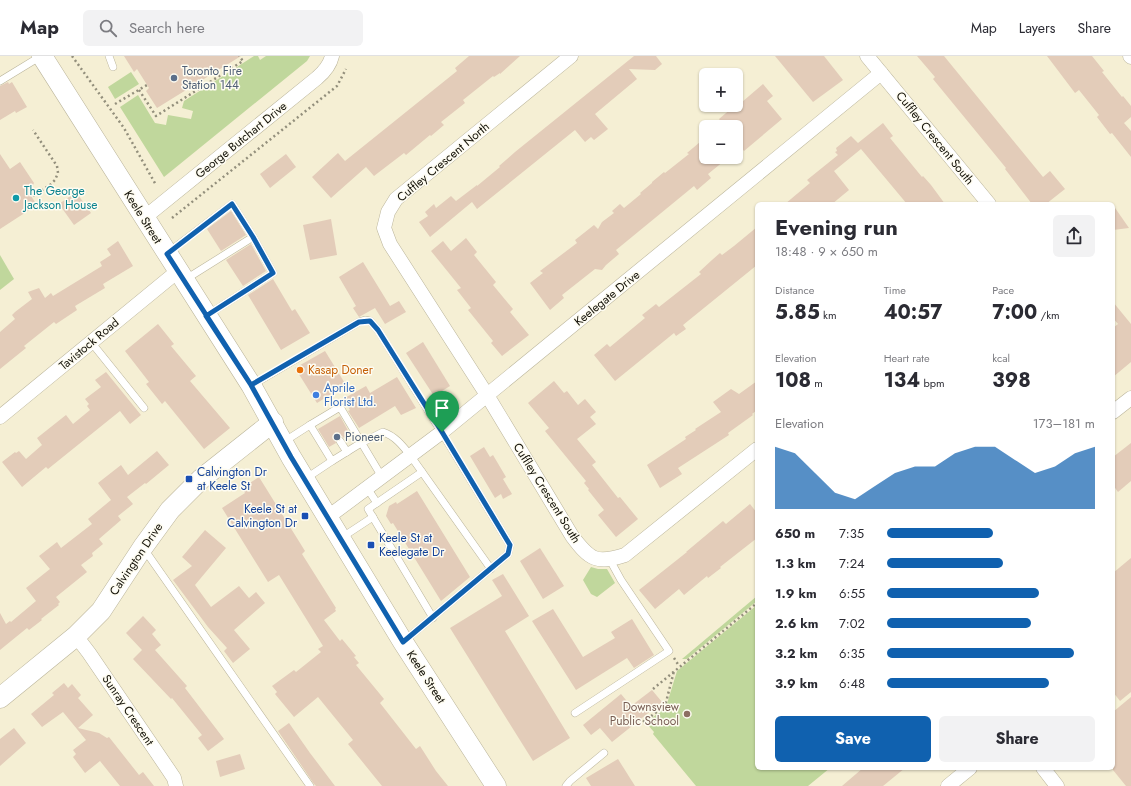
<!DOCTYPE html>
<meta charset="utf-8">
<style>
body{margin:0;font-family:Jost,sans-serif;background:#f2f2f3;color:#2b2b33;height:100vh;display:flex;flex-direction:column;font-size:15px;white-space:nowrap}
*{box-sizing:border-box;margin:0}
p{font-size:13px;color:#7c7c81}
.icon{flex:none;width:22px;height:22px;fill:none;stroke:currentColor;stroke-width:2;stroke-linecap:round;stroke-linejoin:round}
.map{position:relative;flex:1;overflow:hidden}
.sheet{position:absolute;left:755px;top:146px;width:360px;height:568px;display:flex;flex-direction:column;background:#fff;border-radius:6px;box-shadow:0 1px 3px #0004}
.sheet>*{flex:none}
.tools{position:absolute;left:699px;top:12px;display:grid;gap:8px}
.tools a{display:grid;place-items:center;width:44px;height:44px;border-radius:6px;background:#fff;box-shadow:0 1px 3px #0004;font-size:20px}
.pin{position:absolute;display:grid;place-items:center;width:34px;height:34px;color:#fff;margin:-41px -17px;border-radius:50% 50% 50% 0;rotate:-45deg;box-shadow:0 0 4px #0007}
.pin .icon{rotate:45deg}
.round{display:grid;place-items:center;flex:none;width:42px;height:42px;border-radius:6px;background:#f2f2f3}
.head{display:flex;align-items:center;justify-content:space-between;height:68px;padding:0 20px}
h1{font-size:22px;font-weight:700;line-height:30px}
.figures{display:grid;grid-template-columns:repeat(3,1fr);gap:6px;height:68px;padding:4px 20px}
.figures div{display:grid;align-content:center}
.figures b{font-size:20px;font-weight:700}
.figures small{font-size:11px;font-weight:400}
.figures p{font-size:11px}
.chart{height:112px;padding:8px 20px}
.chart p{display:flex;justify-content:space-between}
.chart svg{width:100%;height:72px;margin-top:4px;fill:#1061af;opacity:.7}
.button{display:flex;gap:8px;margin-top:auto;padding:8px 20px}
.button a{flex:1;height:46px;border-radius:6px;background:#1061af;color:#fff;font-size:16px;font-weight:700;line-height:46px;text-align:center}
.button a+a{background:#f2f2f3;color:#2b2b33}
ul{padding:0 20px;list-style:none;font-size:13px}
li{display:grid;grid-template-columns:64px 48px 1fr;align-items:center;height:30px}
li i{height:10px;border-radius:5px;background:#1061af}
header{display:flex;align-items:center;gap:24px;box-sizing:border-box;height:56px;padding:0 20px;background:#fff;border-bottom:1px solid #e1e1e2}
header strong{font-size:19px}
nav{display:flex;gap:22px;margin-inline-start:auto;font-size:14px}
.search{width:280px;height:36px;background:#f2f2f3;display:flex;align-items:center;gap:10px;box-sizing:border-box;padding:0 14px;border-radius:6px;color:#7c7c81;font-size:15px}
.map>svg:first-child{display:block}
.green{fill:#c0d79c}
.building{fill:#e3ccb9}
.lines{fill:none;stroke-linecap:round;stroke-linejoin:round}
.lane-casing{stroke:#bab49a;stroke-width:8}
.street-casing{stroke:#bab49a;stroke-width:15}
.secondary-casing{stroke:#bab49a;stroke-width:21}
.path{stroke:#938f7c;stroke-width:2.5;stroke-dasharray:2 3;stroke-linecap:butt}
.lane{stroke:#fff;stroke-width:7}
.street{stroke:#fff;stroke-width:14}
.secondary{stroke:#fff;stroke-width:20}
.route-casing{stroke:#fff;stroke-width:8}
.route{stroke:#1061af;stroke-width:5}
.service-dot{fill:#5c6f8a;stroke:#fefcf1;stroke-width:1.5}
.culture-dot{fill:#0f9aa8;stroke:#fefcf1;stroke-width:1.5}
.food-dot{fill:#e8710a;stroke:#fefcf1;stroke-width:1.5}
.shop-dot{fill:#3f7fe0;stroke:#fefcf1;stroke-width:1.5}
.transit-dot{fill:#1a4fb4;stroke:#fefcf1;stroke-width:1.5}
.education-dot{fill:#8d6e63;stroke:#fefcf1;stroke-width:1.5}
.labels{text-anchor:middle;dominant-baseline:central;stroke-width:3;stroke-linejoin:round;paint-order:stroke}
.service-label{font-size:12px;fill:#4e5e75;stroke:#fefcf1;text-anchor:start}
.street-label{font-size:12px;fill:#131108;stroke:#fefcf1}
.culture-label{font-size:12px;fill:#0d838f;stroke:#fefcf1;text-anchor:start}
.food-label{font-size:12px;fill:#c56008;stroke:#fefcf1;text-anchor:start}
.shop-label{font-size:12px;fill:#366cbe;stroke:#fefcf1;text-anchor:start}
.transit-label{font-size:12px;fill:#164399;stroke:#fefcf1;text-anchor:start}
.education-label{font-size:12px;fill:#785e54;stroke:#fefcf1;text-anchor:end}
</style>
<header>
<strong>Map</strong>
<div class="search"><svg class="icon" aria-label="search" viewBox="0 0 24 24"><circle cx="10" cy="10" r="6"/><path d="M15 15l6 6"/></svg>Search here</div>
<nav><a>Map</a><a>Layers</a><a>Share</a></nav>
</header>
<div class="map">
<svg width="1131" height="730" viewBox="0 0 1131 730">
<rect width="100%" height="100%" fill="#f5efd4"/>
<g class="green">
<path d="M254,0H258L260,4L266,0H310L307,5L164,121L120,51L138,39L155,67L166,69L168,59L191,63L193,55L182,52L184,45Z"/>
<path d="M131,16L139,28L115,43L108,31Z"/>
<path d="M0,199L14,223L0,234Z"/>
<path d="M591,511L598,513H607L615,527L597,541L591,538L583,524Z"/>
<path d="M757,540V545L687,603H682Z"/>
<path d="M757,549V712H830L808,730H696L653,678L654,676L647,668L648,665L666,651L677,615Z"/>
</g>
<g class="building">
<path d="M124,0H241L157,52L146,35L149,32L137,13L134,16Z"/>
<path d="M469,0H520L500,18V17L494,21L493,20L463,44L465,47L441,66L444,69L431,80L430,79L406,99L404,97L374,120L366,111L331,142L312,121L338,97L345,105L457,15L455,12Z"/>
<path d="M634,0H656L662,8L655,14L629,13L637,23L595,58L608,73L594,84L591,81L585,86L575,74L477,153L472,146L430,181L419,166L428,160L425,156L434,148L436,152L451,140L456,145L477,129V130L500,111L499,110L515,96Z"/>
<path d="M775,0H824L843,24L813,46Z"/>
<path d="M917,0H944L1043,121L1050,115L1065,133L1046,148H1032L1005,113L1006,112L933,23L935,21Z"/>
<path d="M1047,0H1092L1104,15L1102,16L1122,41L1123,40L1131,50V61L1124,67L1131,75V101L1112,77L1110,78L1097,61L1099,59L1079,34L1075,37Z"/>
<path d="M8,26L9,28L12,26L27,51L16,57L15,55L0,64V30Z"/>
<path d="M763,28L773,40L767,45L782,63L744,95L741,91L736,95V71H725L719,63L740,45L742,46Z"/>
<path d="M883,67L893,80L890,82L922,121L923,120L931,129L945,148H907L861,93L834,115L849,134L832,148H785L810,127L807,124L838,99L835,96L837,95L836,92L851,80L858,87Z"/>
<path d="M706,81V101H729L708,118L711,122L697,134L694,130L616,194L619,198L606,209L602,214L595,213L562,239L564,242L550,254L530,227L543,217L540,215L577,187L575,184L594,169L598,173L602,166L614,157L612,155L620,148L624,152L641,138L640,137L652,127V126L664,116L665,117L689,98L687,97Z"/>
<path d="M0,98L10,113L20,106L34,127L29,137L37,149L0,173Z"/>
<path d="M286,98L296,111L270,132L260,118Z"/>
<path d="M76,136L91,157L74,169L59,148Z"/>
<path d="M1113,149L1129,172L1113,174Z"/>
<path d="M231,155L246,179L221,195L207,173Z"/>
<path d="M331,163L337,199L310,204L303,169Z"/>
<path d="M757,171V209L683,269L686,273L676,280L674,277L615,325L594,299L607,288L610,291L645,262L642,259L656,248L659,251L701,218L699,216L712,204L720,197L722,199L734,190Z"/>
<path d="M466,182L477,196L474,199L496,226L493,229L513,253L510,256L529,279L502,300L491,287L493,285L468,254L471,252L457,234L461,232L431,195L443,185L451,195Z"/>
<path d="M118,185L133,210L103,228L105,232L75,250L77,254L56,268L54,266L24,290L26,292L0,313V276L15,263L12,259L15,256L32,243L28,236L39,232L45,242L51,237L53,240L102,210L100,206L111,199L107,193Z"/>
<path d="M251,188L266,215L243,230L226,204Z"/>
<path d="M363,206L390,250L399,245L406,256L385,268L375,252L359,261L353,252L356,250L339,221Z"/>
<path d="M273,223L292,255L295,253L310,277L281,294L248,239Z"/>
<path d="M1113,246L1131,268V306L1113,321V272L1118,268L1113,262Z"/>
<path d="M158,268L174,288L171,290L196,320L190,325L230,372L204,393L165,345L162,348L146,328L149,326L125,295Z"/>
<path d="M423,286L450,330L434,340L406,297Z"/>
<path d="M325,295L346,329L317,347L295,312Z"/>
<path d="M106,316L141,359L130,368L120,355L48,413L46,411L22,431L2,406L15,396L16,397L19,395L26,403L42,389L37,382L66,359L73,368L90,354L87,350L89,348L85,343L101,331L95,324Z"/>
<path d="M397,321L416,352L401,359L395,350L359,372L348,355L350,354L343,343L366,330L370,337Z"/>
<path d="M554,325L564,337L567,335L578,349L585,343L596,356L590,361L596,368L577,383L596,406L592,409L618,442L620,441L638,463L616,481L598,459L604,454L588,434L589,433L584,427L586,425L545,375L549,372L528,347Z"/>
<path d="M757,325V354L752,358L753,359L728,377L729,379L678,412L682,418L660,432L647,409L686,383L685,381L696,374L695,373L721,356L713,346L731,333L739,338Z"/>
<path d="M340,360L350,378L344,382L342,380L338,381L335,383L336,387L329,391L318,373Z"/>
<path d="M1131,387V425L1118,436L1113,429V401Z"/>
<path d="M484,391L490,401L493,399L506,421L503,423L512,438L503,443L501,438L495,442L470,400Z"/>
<path d="M157,395L169,409L146,428L145,427L127,441L133,448L118,460L121,464L99,483L103,488L92,497L93,500L81,509L87,516L56,541L60,546L58,548L59,549L41,563L42,564L29,574L27,572L0,594V557L6,568L10,565L11,566L36,545L26,532L50,513L39,500L57,486L61,492L92,468L88,463L111,444L98,427L121,409L128,419Z"/>
<path d="M259,421L305,495L302,498L336,552L335,553L336,555L324,564L340,585L342,583L356,600L354,601L359,607L356,609L384,643L380,647L416,693L420,690L436,715L448,730H382L348,688L353,684L318,641L294,661L275,638L277,636L272,630L294,614L296,616L321,596L318,593L323,590L279,519L268,526L222,452L245,437L242,432Z"/>
<path d="M417,435L470,521L441,545L393,467L391,468L386,460L389,450L396,446L397,448Z"/>
<path d="M750,448L757,457V482L720,511L721,512L708,522L707,520L684,539L679,533L655,553L639,534L687,496H686L723,465L726,468Z"/>
<path d="M205,474L226,492L195,529L211,551L239,530L249,542L256,536L265,547L234,574L250,593L233,607L224,595L227,592L208,571L173,524L192,510L182,501Z"/>
<path d="M540,492L564,530L543,543L520,505Z"/>
<path d="M1131,502V636L1120,645L1113,636V517Z"/>
<path d="M503,518L529,560L505,575L570,682L533,705L450,572L502,540L492,524Z"/>
<path d="M553,553L583,601L615,582L611,576L632,563L654,599L634,612L627,602L576,634L532,565Z"/>
<path d="M143,560L156,574L152,578L161,589L155,594L187,630L185,632L224,683L208,695L198,682L202,679L172,642L171,643L133,603L142,594L126,577Z"/>
<path d="M64,627L68,632L72,628L81,639L78,642L93,659L78,672L99,677L107,682L109,681L139,719L143,716L154,730H120L100,705L85,717L73,701L76,698L73,694L86,684L63,656L42,671L31,658L54,639L52,637Z"/>
<path d="M652,634L662,646L612,686L600,672L591,679L583,669L621,638L631,650Z"/>
<path d="M1131,641V730H1126L1113,714V656Z"/>
<path d="M289,667L310,697L335,730H316L314,728L278,675Z"/>
<path d="M14,672L26,687L0,710V683Z"/>
<path d="M240,698L245,713L220,721L216,705Z"/>
<path d="M618,703L635,730H591L586,722Z"/>
<path d="M863,712H905L883,730H842Z"/>
</g>
<g class="lines">
<g class="lane-casing">
<g id="lane">
<path d="M109,0L113,11"/>
<path d="M0,25L41,0"/>
<path d="M169,196L232,148L253,181"/>
<path d="M186,223L253,181L273,217L209,258"/>
<path d="M91,286L144,352"/>
<path d="M252,329L359,266L365,264L370,265L378,274L450,390L510,489L508,498L403,586"/>
<path d="M285,385L310,369"/>
<path d="M340,385L347,396"/>
<path d="M422,416L368,453L433,562"/>
<path d="M382,421L340,351L310,369L332,405L361,387L383,376C395,380 402,389 410,399L491,513"/>
<path d="M305,423L332,405"/>
<path d="M367,432L377,447"/>
<path d="M341,482L373,461"/>
<path d="M144,493L310,730"/>
<path d="M575,657L669,595L621,524L610,504"/>
<path d="M566,730L570,725L604,697"/>
</g>
</g>
<g class="street-casing">
<g id="street">
<path d="M571,0L396,143L388,156L384,172L390,188L487,339L572,480C590,504 596,508 625,499L757,393"/>
<path d="M867,0L989,148"/>
<path d="M1130,0L1131,1"/>
<path d="M144,162L317,22C324,16 330,9 332,0"/>
<path d="M1113,356L1131,342"/>
<path d="M0,361L178,215"/>
<path d="M328,461L442,376L881,17"/>
<path d="M76,580L89,597L168,713L174,722L176,730"/>
<path d="M1043,712L1057,730"/>
<path d="M948,730L970,712"/>
</g>
</g>
<g class="secondary-casing">
<g id="secondary">
<path d="M42,0L251,329L291,401L403,586L496,730"/>
<path d="M0,642L76,580L101,555L143,491L170,454L201,423L273,366"/>
</g>
</g>
<g class="path">
<path d="M72,0L124,72L156,129"/>
<path d="M139,34L156,60L243,5L239,0"/>
<path d="M115,48L147,29"/>
<path d="M33,140L50,129L55,124L58,117L57,110L33,74"/>
<path d="M172,162L337,30L346,13"/>
<path d="M674,602L679,610"/>
<path d="M653,633L757,547"/>
<path d="M643,666L665,650L674,615"/>
</g>
<use href="#lane" class="lane"/>
<use href="#street" class="street"/>
<use href="#secondary" class="secondary"/>
</g>
<g class="lines">
<g class="route-casing">
<path id="route" d="M442,376L378,274L370,265L359,266L251,329L167,198L232,148L253,181L273,217L206,260L251,329L291,401L403,586L508,498L510,489L442,376"/>
</g>
<use href="#route" class="route"/>
</g>
<g class="service-dot">
<circle cx="174" cy="22" r="4"/>
<circle cx="337" cy="381" r="4"/>
</g>
<circle class="culture-dot" cx="16" cy="142" r="4"/>
<circle class="food-dot" cx="300" cy="314" r="4"/>
<circle class="shop-dot" cx="316" cy="339" r="4"/>
<g class="transit-dot">
<rect x="185" y="419" width="8" height="8" rx="2"/>
<rect x="301" y="456" width="8" height="8" rx="2"/>
<rect x="367" y="485" width="8" height="8" rx="2"/>
</g>
<circle class="education-dot" cx="687" cy="658" r="4"/>
<g class="labels">
<g class="service-label">
<text x="182" y="15">Toronto Fire<tspan x="182" dy="14">Station 144</tspan></text>
<text x="345" y="381">Pioneer</text>
</g>
<g class="street-label">
<text transform="translate(935 82) rotate(51)">Cuffley Crescent South</text>
<text transform="translate(241 84) rotate(-39)">George Butchart Drive</text>
<text transform="translate(443 106) rotate(-40)">Cuffley Crescent North</text>
<text transform="translate(143 161) rotate(58)">Keele Street</text>
<text transform="translate(607 242) rotate(-39)">Keelegate Drive</text>
<text transform="translate(89 288) rotate(-40)">Tavistock Road</text>
<text transform="translate(547 437) rotate(58)">Cuffley Crescent South</text>
<text transform="translate(136 503) rotate(-56)">Calvington Drive</text>
<text transform="translate(426 621) rotate(57)">Keele Street</text>
<text transform="translate(128 654) rotate(56)">Sunray Crescent</text>
</g>
<g class="culture-label">
<text x="24" y="135">The George<tspan x="24" dy="14">Jackson House</tspan></text>
</g>
<g class="food-label">
<text x="308" y="314">Kasap Doner</text>
</g>
<g class="shop-label">
<text x="324" y="332">Aprile<tspan x="324" dy="14">Florist Ltd.</tspan></text>
</g>
<g class="transit-label">
<text x="197" y="416">Calvington Dr<tspan x="197" dy="14">at Keele St</tspan></text>
<text x="297" y="453" text-anchor="end">Keele St at<tspan x="297" dy="14">Calvington Dr</tspan></text>
<text x="379" y="482">Keele St at<tspan x="379" dy="14">Keelegate Dr</tspan></text>
</g>
<g class="education-label">
<text x="679" y="651">Downsview<tspan x="679" dy="14">Public School</tspan></text>
</g>
</g>
</svg>
<div class="tools">
<a>+</a>
<a>−</a>
</div>
<div class="pin" style="left:442px;top:376px;background:#1e9e55"><svg class="icon" aria-label="arrive" viewBox="0 0 24 24"><path d="M6 21V4h12l-3 4 3 4H6"/></svg></div>
<section class="sheet">
<div class="head"><div><h1>Evening run</h1><p>18:48 · 9 × 650 m</p></div><a class="round"><svg class="icon" aria-label="share" viewBox="0 0 24 24"><path d="M12 15V3M7 8l5-5 5 5M5 13v7h14v-7"/></svg></a></div>
<div class="figures">
<div><p>Distance</p><b>5.85<small> km</small></b></div>
<div><p>Time</p><b>40:57</b></div>
<div><p>Pace</p><b>7:00<small> /km</small></b></div>
</div>
<div class="figures">
<div><p>Elevation</p><b>108<small> m</small></b></div>
<div><p>Heart rate</p><b>134<small> bpm</small></b></div>
<div><p>kcal</p><b>398</b></div>
</div>
<div class="chart"><p><span>Elevation</span>173–181 m</p>
<svg viewBox="0 0 160 44" preserveAspectRatio="none"><path d="M0 44V6L10 10L20 22L30 34L40 38L50 30L60 22L70 18L80 18L90 10L100 6L110 6L120 14L130 22L140 18L150 10L160 6V44z"/></svg>
</div>
<ul>
<li><b>650 m</b>7:35<i style="width:51%"></i></li>
<li><b>1.3 km</b>7:24<i style="width:56%"></i></li>
<li><b>1.9 km</b>6:55<i style="width:73%"></i></li>
<li><b>2.6 km</b>7:02<i style="width:69%"></i></li>
<li><b>3.2 km</b>6:35<i style="width:90%"></i></li>
<li><b>3.9 km</b>6:48<i style="width:78%"></i></li>
</ul>
<div class="button"><a>Save</a><a>Share</a></div>
</section>
</div>
